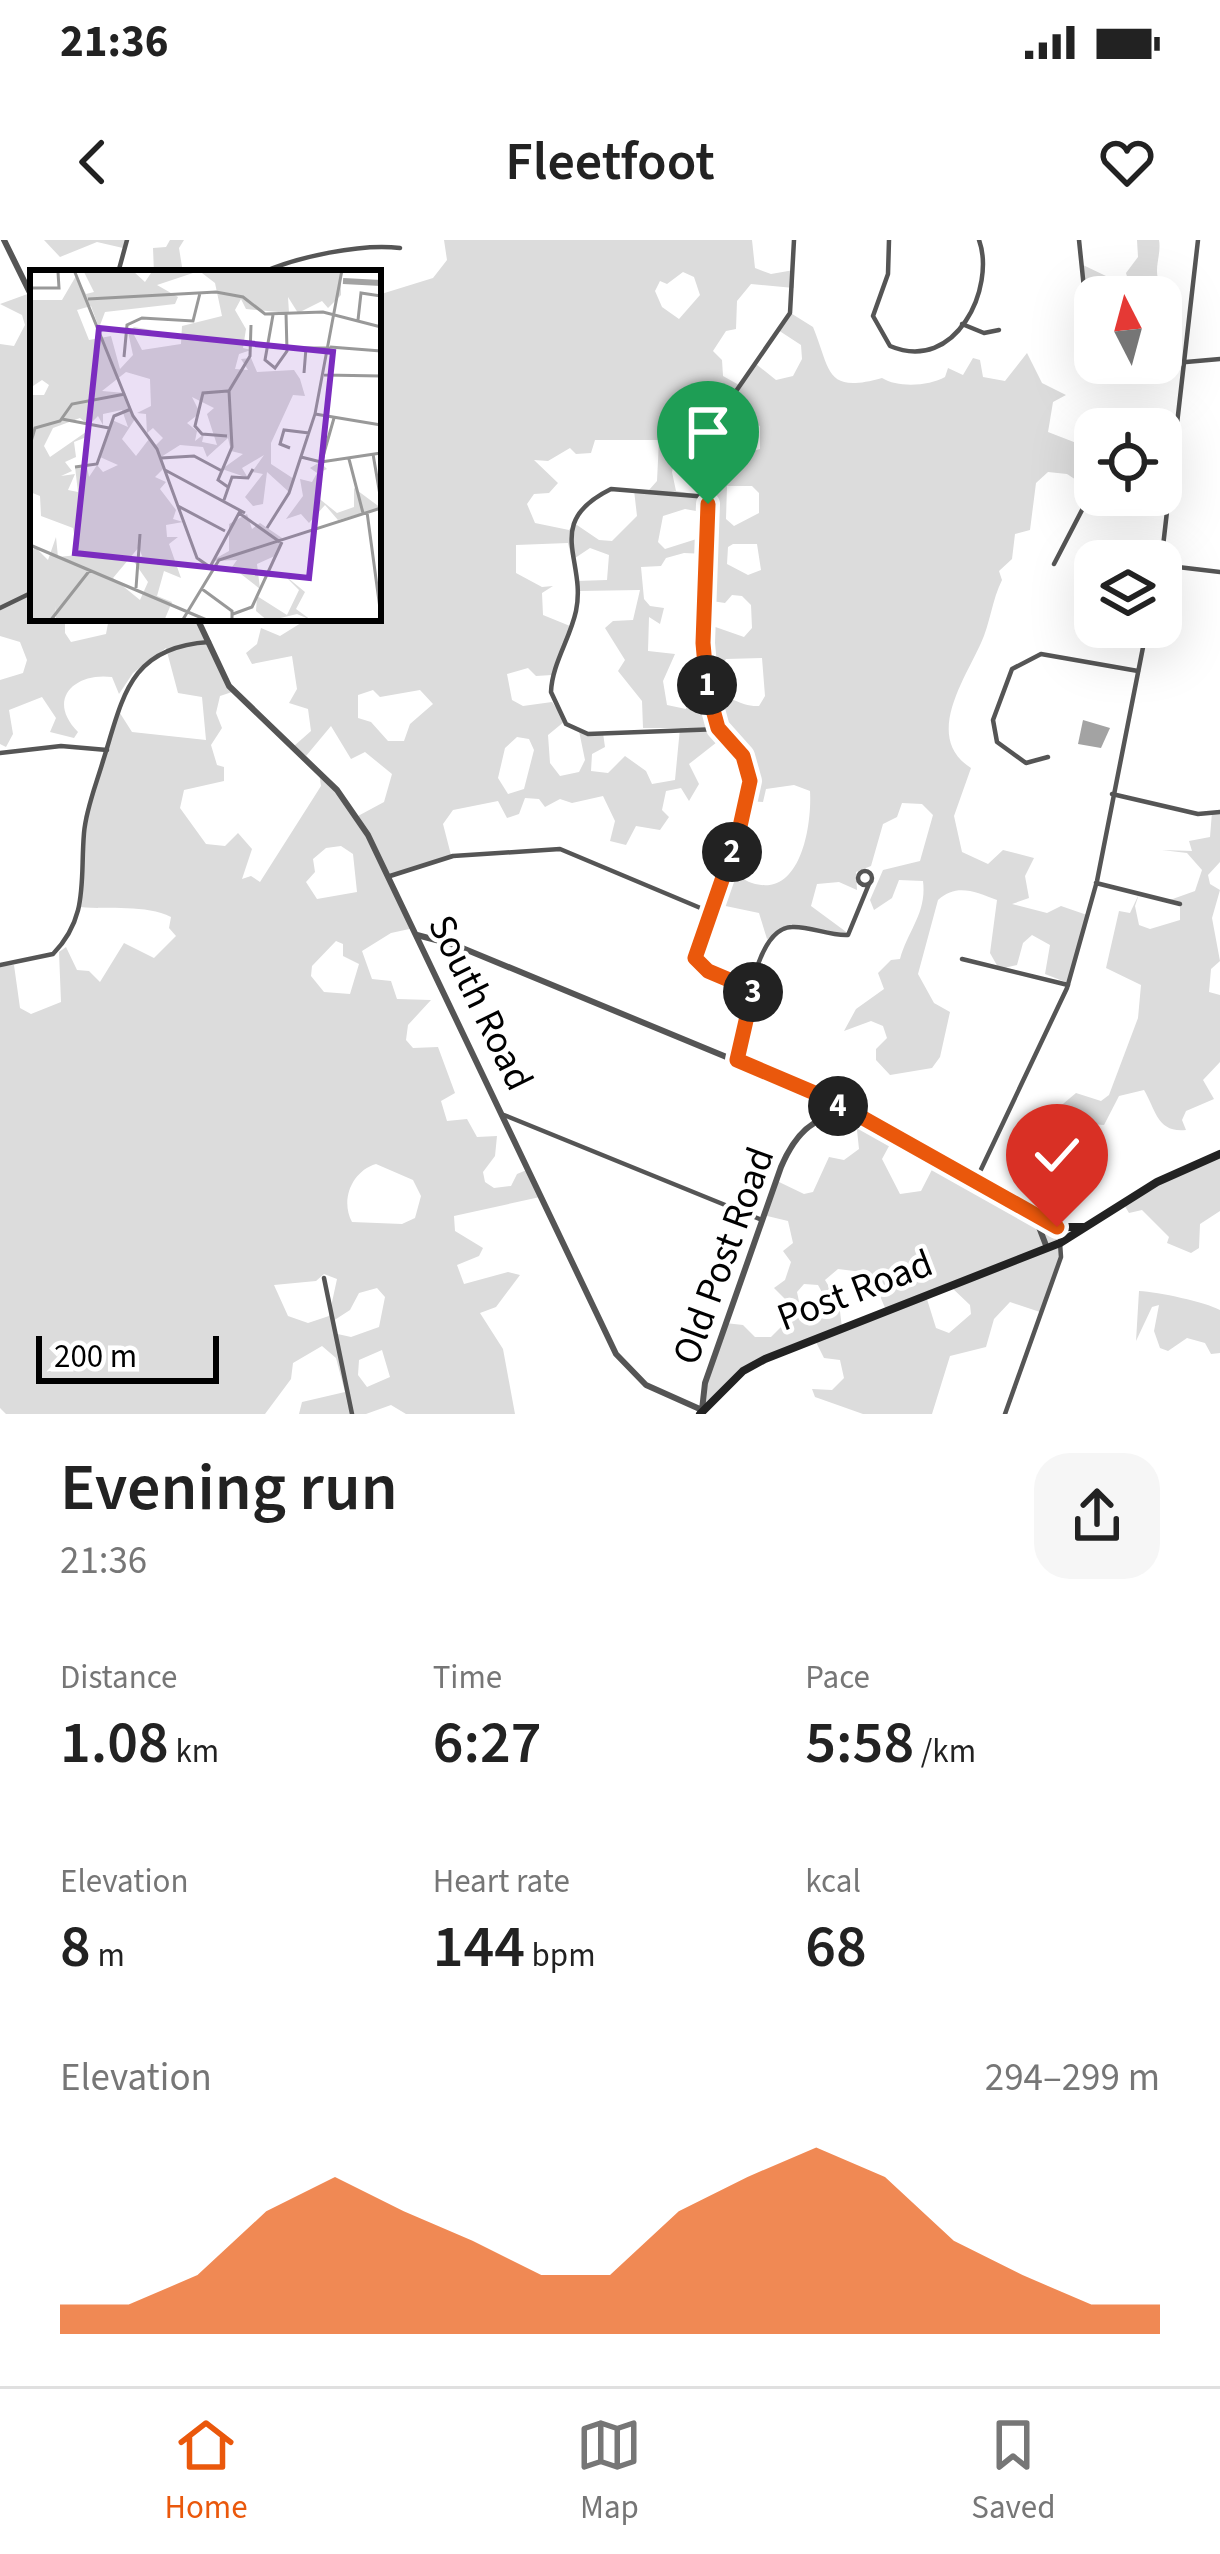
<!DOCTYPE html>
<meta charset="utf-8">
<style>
body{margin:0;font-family:"Source Sans 3",sans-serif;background:#f6f6f6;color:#222;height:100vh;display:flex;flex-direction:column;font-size:45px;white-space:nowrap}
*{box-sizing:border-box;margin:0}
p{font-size:39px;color:#767676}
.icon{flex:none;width:66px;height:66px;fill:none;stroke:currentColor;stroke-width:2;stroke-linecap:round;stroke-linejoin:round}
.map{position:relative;height:1174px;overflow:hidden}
.drawer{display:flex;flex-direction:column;background:#fff;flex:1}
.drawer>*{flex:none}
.needle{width:78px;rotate:354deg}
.controls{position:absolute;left:1074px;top:36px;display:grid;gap:24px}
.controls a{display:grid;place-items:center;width:108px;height:108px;border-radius:24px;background:#fff;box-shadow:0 12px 48px #0002;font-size:60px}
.scale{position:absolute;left:36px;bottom:30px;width:183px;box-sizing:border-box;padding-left:12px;border:6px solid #000;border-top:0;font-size:33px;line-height:42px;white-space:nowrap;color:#000;-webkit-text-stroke:9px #fff;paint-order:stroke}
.pin{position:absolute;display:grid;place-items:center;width:102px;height:102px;color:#fff;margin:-123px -51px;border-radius:50% 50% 50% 0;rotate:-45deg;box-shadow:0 0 12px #0007}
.pin .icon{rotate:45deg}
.km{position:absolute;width:60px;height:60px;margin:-30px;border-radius:50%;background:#222;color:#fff;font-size:33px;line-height:60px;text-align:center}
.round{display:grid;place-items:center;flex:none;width:126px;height:126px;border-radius:36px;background:#f6f6f6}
.summary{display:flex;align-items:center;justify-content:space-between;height:204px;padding:0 60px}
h1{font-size:66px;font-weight:600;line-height:90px}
.stats{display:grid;grid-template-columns:repeat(3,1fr);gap:18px;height:204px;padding:12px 60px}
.stats div{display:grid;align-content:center}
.stats b{font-size:60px;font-weight:600}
.stats small{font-size:33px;font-weight:400}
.stats p{font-size:33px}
.chart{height:336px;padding:24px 60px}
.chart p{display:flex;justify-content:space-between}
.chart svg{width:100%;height:216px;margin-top:12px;fill:#ea580c;opacity:.7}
.status{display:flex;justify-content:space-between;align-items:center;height:84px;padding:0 60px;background:#fff;direction:ltr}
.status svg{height:33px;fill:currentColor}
header{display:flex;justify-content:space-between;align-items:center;height:156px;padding:0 60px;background:#fff;font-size:54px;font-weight:600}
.dock{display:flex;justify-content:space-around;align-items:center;height:168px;border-top:3px solid #e0e0e0;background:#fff;font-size:33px;color:#767676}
.dock a{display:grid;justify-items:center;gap:6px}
.dock .on{color:#ea580c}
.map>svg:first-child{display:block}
.green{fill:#dcdcdc;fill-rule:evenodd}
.water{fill:#a3a3a3}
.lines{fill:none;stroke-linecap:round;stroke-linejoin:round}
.minor{stroke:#555;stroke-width:4.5}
.tertiary{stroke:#555;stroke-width:6}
.secondary{stroke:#222;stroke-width:8}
.route-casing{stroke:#fff;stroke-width:24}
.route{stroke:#ea580c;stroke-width:15}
.labels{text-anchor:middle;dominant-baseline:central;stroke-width:9;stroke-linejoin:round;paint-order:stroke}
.street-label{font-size:39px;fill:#000;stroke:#fff}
.inset-river{fill:none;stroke:#a3a3a3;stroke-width:6}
.inset-road{fill:none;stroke:#999;stroke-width:3}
.view{fill:#7b2cbf;fill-opacity:0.15;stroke:#7b2cbf;stroke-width:6}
.inset-edge{fill:none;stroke:#000;stroke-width:6}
</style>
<div class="status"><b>21:36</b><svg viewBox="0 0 49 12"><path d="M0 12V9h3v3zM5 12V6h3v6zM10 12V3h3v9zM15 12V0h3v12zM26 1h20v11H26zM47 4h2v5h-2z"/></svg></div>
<header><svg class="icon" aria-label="back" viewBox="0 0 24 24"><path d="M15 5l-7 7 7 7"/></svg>Fleetfoot<svg class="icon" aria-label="heart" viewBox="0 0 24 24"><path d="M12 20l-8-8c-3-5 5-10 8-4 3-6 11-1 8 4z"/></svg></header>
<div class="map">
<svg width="1220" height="1174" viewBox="0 0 1220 1174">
<rect width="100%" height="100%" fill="#fff"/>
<g class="green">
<path d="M44,0H127L123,8L97,2L60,17Z"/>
<path d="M170,0H184L179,8L183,33H154L153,8L166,7Z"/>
<path d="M444,0H752L755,28L771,34L794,30V48L751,44L737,61L736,89L726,91L713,111L722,120L723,136L739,145L756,124L776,140L793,136L802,119L801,105L778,90L789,72L813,87C831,131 825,154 882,138C898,148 929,146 945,137L948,128L963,135L973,118L980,120L983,137L1005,141L1027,113L1042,143L1066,155L1053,162L1048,192L1079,204L1095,244L1090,249L1067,234L1048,232L1036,243L1030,290L1015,294L1012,319L999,331L1002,340C992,360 990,384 981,403C965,439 923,498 971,528L954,576L962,612L988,624L1003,610L1034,618L1025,636L1029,658L1012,664L1047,673L1061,666L1087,675L1068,743L1045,734L1050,705L1032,695L1023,703L1017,725L999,729L990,713L997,660C975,652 957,643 938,660L918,734L934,763L950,772L940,817L932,828L890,835L876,820V809L887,798L883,786L871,781L844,791L856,769L884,749L878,733L891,720L900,719C908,690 927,673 923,641L899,640L892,658L874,670L870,660L883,630L920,621L933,575L922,564L902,563L897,577L883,584L871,626L856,632L857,650L839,642L817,644L811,666L849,694L794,686L767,699L759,673L716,664L727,629C738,632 742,640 752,643C801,659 812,585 810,551L794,545L766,549L763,562L748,561L746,523L726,495L689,524L699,544L689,561L681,548L666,551L662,570L669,577L660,590L636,586L626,605L610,601L615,581L603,556L572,563L560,559L545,567L539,559L525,558L519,574L507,578L498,561L453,570L443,584L451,615L390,635L414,688L391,693L362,711L372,739L391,741L397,759L431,760L408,785L406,800L413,808L438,807L455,853L441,861L447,881L467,879L477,897L497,896L495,916L483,932L485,942L494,948L511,946L517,934L529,929L540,957L454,976L455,991L483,1008L479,1016L457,1025L464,1044L508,1032L520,1035L496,1067L480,1073L503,1109L515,1174H406L391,1165L366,1174H299L302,1162L345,1152L336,1118L322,1106L293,1123L291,1139L265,1174H6L0,1168V726L14,725L20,768L31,774L61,762L59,712L66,707L77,730L89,731L100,742L124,703L154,718L176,696L169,688L171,677C146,664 109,670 80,667L84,577L118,470L132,492L206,500L202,457L178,453L166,408L133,433L119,454L112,437C74,432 46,460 78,492L74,498L50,492L56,478L42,457L9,470L13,494L6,507L0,504V440L23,433L27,420L20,402L0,396V104L14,106L25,85L22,75L0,64L33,52V378H65V393L71,402L106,394L109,378H197L235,451L220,456L216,473L222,488L211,505L217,525L224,527V541L184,550L180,568L206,604L225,606L238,593L252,609L242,639L251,636L260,642L321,546L319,532L358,576L384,562L392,534L365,512L351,519L331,486L306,516L294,506L311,491L308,469L289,463L297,449L292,416L252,424L246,413L257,404L261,388L280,396L309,378H378V55L433,38L447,20ZM683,32L694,37L700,55L679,79L662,67L655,51L660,41L667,44ZM704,146L730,158L724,173L760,186V209L743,214L727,203L724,192L717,190L712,197L674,185L668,178L688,152ZM595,200H659L657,241L649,250H634L637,276L612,301L599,300L574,283L569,290L535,283L527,264L534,254L549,253L558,243L534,220L548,221L570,208L576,214L591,213ZM684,213L709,217L707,256L676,251L672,232L676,216ZM727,246H752L759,253V273L734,286L726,279ZM685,269L707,273L706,296L665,309L658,302L663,276ZM568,303L572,320L590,308L609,315L607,340L576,341L579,351L640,350L633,380L613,381L605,388L625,420L618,431L642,461L643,488H680L675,540L652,544L646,531L625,516L608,533L591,531L592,514L605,507L603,493L579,491L585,520L579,532L560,536L550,523L548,495L565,481L552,462L523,466L512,460L507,434L528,428L536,436L552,435L570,386L543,375L542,353L553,346L542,347L516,333V305ZM733,304H757L761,330L748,335L727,324L728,307ZM684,313L706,314L705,360L725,363L732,355L742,356L751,365L752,388L744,397L704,383L706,437H712L726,419L762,418L765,456L759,466C740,467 729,454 710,453L707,445L691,451L686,469L667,465L663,441L675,414L648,411L649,377L660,384L664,368L650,366L644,359L641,327L661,326L666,318ZM373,450L380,457L420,450L433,464L410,484L404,501H388L371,482L358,478V455ZM517,497L529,499L534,510L524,549L508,554L498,538L505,508ZM341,606L353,614L357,652L317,659L306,642L315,632L313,619L326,608ZM336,701L343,704V716L359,724L350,754L324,752L311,736L312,726ZM376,924L413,940L421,956L415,978L402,984L352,982C340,960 352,931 376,924ZM324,1034L337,1039L329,1076L308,1083L288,1076L274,1045L316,1041ZM377,1048L385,1057L379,1087L351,1097L333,1093V1081L350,1070L359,1053ZM382,1110L390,1137L367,1147L358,1135L359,1120Z"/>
<path d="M1137,0H1159C1162,16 1151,32 1162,46L1155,57H1133L1126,33L1138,17Z"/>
<path d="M1083,25L1106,36L1107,57H1095V103H1080Z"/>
<path d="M1220,570V622L1208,635L1210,644L1220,650L1212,678L1220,721L1211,729L1209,752L1220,755V822L1203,840L1214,859L1186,871L1182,880L1186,890C1157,893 1156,870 1144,850L1119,856L1104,885L1064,882L1057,869L1076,853L1101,861L1109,855L1138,778L1141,745L1106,728L1119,671L1130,673L1139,654L1135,666L1139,685L1150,689L1180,680V666L1167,661L1195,651L1202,630L1187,613L1162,610L1192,611L1189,601L1210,597L1212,572Z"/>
<path d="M862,877L895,895L882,919L900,954L921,951L938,918L1056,986H1086L1060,1002L1061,1018L1040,1072L1010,1062L994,1079L986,1107L950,1116L932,1174H863L815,1157L812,1149L832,1150L844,1138L840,1120L824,1118L815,1100L766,1117L705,1166L706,1141L725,1083L743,1085L755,1097H771L789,1079L791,1065L774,1048L785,1040L791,1022L783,1011L793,1003L788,981L763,975L777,941L804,954L813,952L829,917L844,920L859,909L857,890ZM838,1029L870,1033L886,1070L842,1088L839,1063L825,1040ZM804,1044L818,1045L823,1054L813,1077L802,1076L797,1052ZM950,1046L970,1065L971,1074L949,1093L936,1088L926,1056Z"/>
<path d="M1220,913V971L1200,984L1199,1008L1191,1013L1167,1003L1169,997L1142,970L1129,973L1123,963Z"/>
<path d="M1139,1051C1159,1052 1205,1062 1220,1070V1113L1211,1114L1205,1103L1187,1098L1168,1111L1160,1108L1154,1091L1159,1065L1152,1067L1136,1101Z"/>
</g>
<path class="water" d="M1083,480L1110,488L1101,508L1078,504Z"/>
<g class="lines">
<g class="minor">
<path d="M889,0L888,34L873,76L890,106C956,134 996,47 979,0"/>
<path d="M1079,0L1085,58L1081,123"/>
<path d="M118,33L127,0"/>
<path d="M261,33C297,17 361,3 400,8"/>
<path d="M962,84L984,93L999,90"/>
<path d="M1186,122L1220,119"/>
<path d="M1161,224L1174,223"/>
<path d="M708,257L611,249C542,283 587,320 576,371C570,399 552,424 551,452L566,484L588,494L720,489"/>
<path d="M1054,324L1095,245"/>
<path d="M1161,324L1198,0"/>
<path d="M1161,325L1220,332"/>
<path d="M0,368L33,352"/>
<path d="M0,513L61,506L107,510"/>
<path d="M1048,517L1026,523L997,502L993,480L1012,429L1041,414L1138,431"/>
<path d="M1112,554L1198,574L1220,572"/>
<circle cx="865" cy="638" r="7"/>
<path d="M390,636L453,616L560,609L710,672"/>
<path d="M1096,643L1180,664"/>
<path d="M962,719L1068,745"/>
<path d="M0,725L53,714C89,677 80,640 84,593C86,569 96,545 103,521C123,457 129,407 209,402"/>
<path d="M753,750L708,731L695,718L739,591L750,541L743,516L719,488L706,436L710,217L732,157L790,73L794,0"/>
<path d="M737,820C745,789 752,688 792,687C810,686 829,696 848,695L869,644"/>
<path d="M504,875L762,980"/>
<path d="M976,940L1067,748L1097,641L1147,387"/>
<path d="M324,1038L352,1174"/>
<path d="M1005,1174L1061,1017L1060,1003"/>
</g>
<g class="tertiary">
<path d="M4,0L33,59"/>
<path d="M197,378L229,446L337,550L368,595L616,1114L646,1145L702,1170L705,1143L781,927C816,845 868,880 927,913C957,930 987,947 1017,964L1034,974L1047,1008"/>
<path d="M417,695L455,705L831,860L850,875"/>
</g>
<g class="secondary">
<path d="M1034,974L1057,987H1083"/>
<path d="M700,1174L743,1131L765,1119L1060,1003L1157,942L1220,914"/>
</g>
</g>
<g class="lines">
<g class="route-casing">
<path id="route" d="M708,264L703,403L707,448L718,488L743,516L750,541L739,591L695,718L708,731L753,750L737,820L831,860L1057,987"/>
</g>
<use href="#route" class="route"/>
</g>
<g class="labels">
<g class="street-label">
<text transform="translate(480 763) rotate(64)">South Road</text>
<text transform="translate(724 1016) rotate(-70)">Old Post Road</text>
<text transform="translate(855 1051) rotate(-21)">Post Road</text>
</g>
</g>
<g transform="translate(30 30)">
<rect width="351" height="351" fill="#fff"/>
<path d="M53,0L103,1L115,12L123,0L163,3L127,15L148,27L145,34L75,42L69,58L61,36L47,40L59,70L81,66L90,99L103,85L98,62L104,57L122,60L103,63L112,80L151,74L152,56L192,46L185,13L168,0H311V25L298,38L292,31L268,43L258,27L259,43L216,39L211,29L205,40L216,59L213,78L221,80L209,84L205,99L218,100L211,89L221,88L227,102L264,100L270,109L275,126L263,125L241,173V194L264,209L259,222L237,202L233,234L223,236L215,227L233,204L222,202L234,185L212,198L218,208L192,199L213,184L201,181L198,168L177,187L173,177L150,175L131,187L134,198L125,207L136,212L130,219L146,240L143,249L153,252L136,255L137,267H148L139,274L151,308L134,301L127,326L142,332L134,351H26L25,336V351H0V284L5,277L18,290L26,267L28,287L48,285L43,258L11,246L10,226L0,222V125H14L19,115L12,110L0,118V30H32L46,6L56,24L64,22ZM96,102L120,109L121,136L107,143L116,144L117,163L123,158L133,168L126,175L119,169L106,186L92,169L105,149L95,123L72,121ZM162,127L184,138L177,144L187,175L172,172L174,164L165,171L167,161L157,153L170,143ZM92,140L98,157L82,150L70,187L88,195L73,202L67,195L59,207L57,197H45L48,222L38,220L45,204L31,206L42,201L35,192L46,187L44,172L59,166L56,162L20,187L14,176L23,158L50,148L59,155L68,146L73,155V144ZM109,277L112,286L102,289L118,312L110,330L83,308ZM290,192L297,199L288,203L286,226L307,243L324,237V218L351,238L308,250L295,235L279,253L271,244L256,249L273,226L270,209L282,212L287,203L280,198ZM217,244L222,259L230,253L252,268L247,285L227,294L230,319L202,297L207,290L181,291L199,281V254ZM252,303L275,322L266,339L281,350L267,344L238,351L226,341L227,326L257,345L269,320Z" fill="#dcdcdc" fill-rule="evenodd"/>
<path class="inset-river" d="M313,11L351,13"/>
<path class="inset-road" d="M44,0L103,146L127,179L167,288L180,297L209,243L250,272M0,18H29L28,2M58,29L186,22L213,27L235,44L293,42L351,57M243,45L235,90L245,98L257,81L256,43M328,50L331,23L351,26M300,77L351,81M94,87L97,55L112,48L163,51L170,23M274,103L276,78H300M294,105L351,106M285,144L351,155M32,149L79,158M197,166L172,164L165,156L173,123L198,121M0,175L5,158L30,151L42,134L95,124M260,178L250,174L254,160L279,163M343,184L351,231M271,187L291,192L351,183M131,188L164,186L192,201M319,189L333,243M292,190L304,148M45,197L67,194L84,146L101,139M135,200L215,243M198,217L188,210L202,177L199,121L220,86L221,55M194,230L202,207L218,208L223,199M148,236L195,261M337,242L351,346M237,258L259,223L285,144L312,0M0,275L179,351M106,318L110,264M172,319L202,341V351M203,344L222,337L252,272M20,351L60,300M152,351L189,290L351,238"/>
<path class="view" d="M69,58L303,82L279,308L45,283Z"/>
<rect width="351" height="351" class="inset-edge"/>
</g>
</svg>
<div class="controls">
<a><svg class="needle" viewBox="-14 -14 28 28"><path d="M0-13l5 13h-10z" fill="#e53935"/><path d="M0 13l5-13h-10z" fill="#767676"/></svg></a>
<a><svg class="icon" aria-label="locate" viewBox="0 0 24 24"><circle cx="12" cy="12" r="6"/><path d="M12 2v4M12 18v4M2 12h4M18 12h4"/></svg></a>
<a><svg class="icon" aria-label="layers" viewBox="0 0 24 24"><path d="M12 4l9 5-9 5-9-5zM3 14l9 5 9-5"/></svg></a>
</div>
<div class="scale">200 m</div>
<div class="pin" style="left:708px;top:264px;background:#1e9e55"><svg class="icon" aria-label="arrive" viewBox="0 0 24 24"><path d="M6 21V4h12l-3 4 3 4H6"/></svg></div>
<div class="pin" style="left:1057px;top:987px;background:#d93025"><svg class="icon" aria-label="check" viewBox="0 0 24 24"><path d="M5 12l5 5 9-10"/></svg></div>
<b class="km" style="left:707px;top:445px">1</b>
<b class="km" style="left:732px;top:612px">2</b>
<b class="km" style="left:753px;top:752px">3</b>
<b class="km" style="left:838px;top:866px">4</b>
</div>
<section class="drawer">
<div class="summary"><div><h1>Evening run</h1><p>21:36</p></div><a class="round"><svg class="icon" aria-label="share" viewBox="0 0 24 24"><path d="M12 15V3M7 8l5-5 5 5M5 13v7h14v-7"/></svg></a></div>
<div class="stats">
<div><p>Distance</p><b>1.08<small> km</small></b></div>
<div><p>Time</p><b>6:27</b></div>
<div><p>Pace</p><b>5:58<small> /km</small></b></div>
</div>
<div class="stats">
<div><p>Elevation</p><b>8<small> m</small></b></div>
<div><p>Heart rate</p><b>144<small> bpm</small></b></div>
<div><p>kcal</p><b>68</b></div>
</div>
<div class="chart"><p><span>Elevation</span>294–299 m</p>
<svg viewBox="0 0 160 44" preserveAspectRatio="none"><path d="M0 44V38L10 38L20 32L30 19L40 12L50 19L60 25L70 32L80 32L90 19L100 12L110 6L120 12L130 25L140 32L150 38L160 38V44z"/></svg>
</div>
</section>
<nav class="dock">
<a class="on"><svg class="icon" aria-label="home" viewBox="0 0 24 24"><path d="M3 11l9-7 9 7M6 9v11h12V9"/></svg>Home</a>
<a><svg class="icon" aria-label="map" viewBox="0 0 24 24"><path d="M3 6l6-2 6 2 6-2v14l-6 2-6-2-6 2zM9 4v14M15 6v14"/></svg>Map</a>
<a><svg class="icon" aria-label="saved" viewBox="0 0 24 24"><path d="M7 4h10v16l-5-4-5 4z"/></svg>Saved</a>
</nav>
